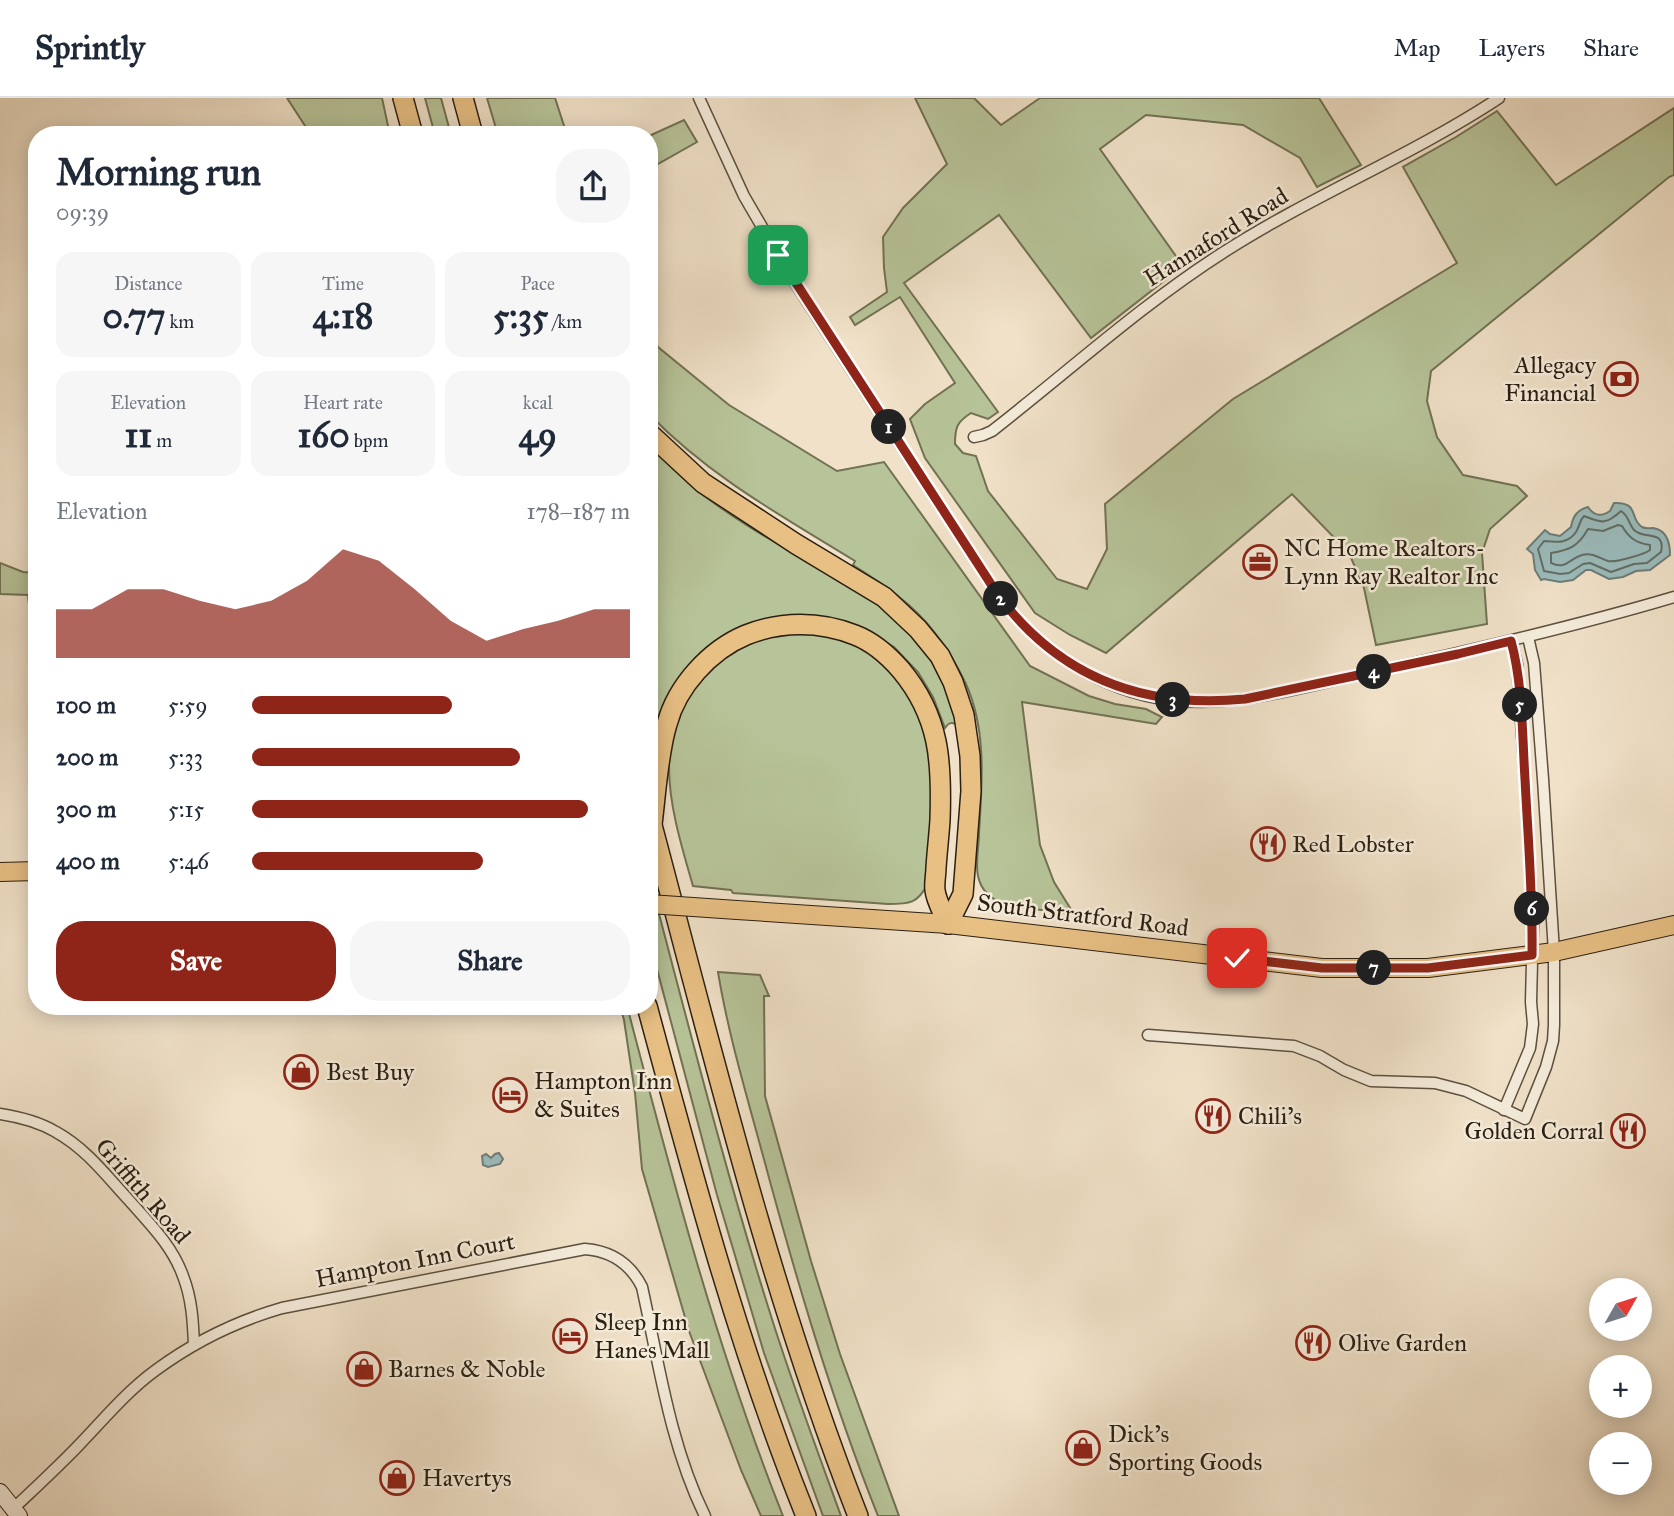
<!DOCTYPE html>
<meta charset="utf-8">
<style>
body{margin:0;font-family:"IM FELL Great Primer",serif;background:#f6f6f7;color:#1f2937;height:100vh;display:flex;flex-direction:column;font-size:26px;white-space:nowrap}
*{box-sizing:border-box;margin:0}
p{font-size:23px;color:#747a83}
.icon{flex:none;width:38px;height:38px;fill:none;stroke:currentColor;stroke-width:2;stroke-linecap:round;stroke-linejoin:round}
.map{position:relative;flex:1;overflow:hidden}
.details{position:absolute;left:28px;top:28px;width:630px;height:889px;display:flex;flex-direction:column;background:#fff;border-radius:28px;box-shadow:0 4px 18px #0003}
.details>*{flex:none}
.needle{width:46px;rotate:51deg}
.tools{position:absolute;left:1589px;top:1180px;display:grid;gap:14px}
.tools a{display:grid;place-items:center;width:63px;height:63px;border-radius:50%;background:#fff;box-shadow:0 4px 18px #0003;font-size:35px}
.pin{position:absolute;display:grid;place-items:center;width:60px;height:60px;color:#fff;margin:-30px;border-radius:14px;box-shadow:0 4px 10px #0006}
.km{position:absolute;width:35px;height:35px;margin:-18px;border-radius:50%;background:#222;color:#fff;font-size:19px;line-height:35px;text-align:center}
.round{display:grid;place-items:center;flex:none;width:74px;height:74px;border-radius:28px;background:#f6f6f7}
.summary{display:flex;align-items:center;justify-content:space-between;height:119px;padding:0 28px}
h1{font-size:38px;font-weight:700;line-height:52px}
.stats{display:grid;grid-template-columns:repeat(3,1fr);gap:10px;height:119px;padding:7px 28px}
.stats div{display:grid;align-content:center;border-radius:18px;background:#f6f6f7;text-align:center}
.stats b{font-size:35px;font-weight:700}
.stats small{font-size:19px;font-weight:400}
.stats p{font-size:19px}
.chart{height:196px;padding:14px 28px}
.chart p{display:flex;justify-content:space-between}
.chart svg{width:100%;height:126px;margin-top:7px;fill:#8f2418;opacity:.7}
.primary-button{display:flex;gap:14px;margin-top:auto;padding:14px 28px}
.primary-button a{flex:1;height:80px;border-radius:28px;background:#8f2418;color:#fff;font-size:28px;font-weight:700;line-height:80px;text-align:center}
.primary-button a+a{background:#f6f6f7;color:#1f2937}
ul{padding:0 28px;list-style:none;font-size:23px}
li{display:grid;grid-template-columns:112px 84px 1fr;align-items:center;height:52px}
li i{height:18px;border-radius:9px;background:#8f2418}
header{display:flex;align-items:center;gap:42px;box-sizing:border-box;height:98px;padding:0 35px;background:#fff;border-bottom:2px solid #e0e1e3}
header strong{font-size:33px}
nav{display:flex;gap:38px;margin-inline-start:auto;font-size:24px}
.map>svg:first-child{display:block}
.green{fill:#b7c398;stroke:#717154;stroke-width:2}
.water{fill:#9bbcbc;stroke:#6e7d78;stroke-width:2}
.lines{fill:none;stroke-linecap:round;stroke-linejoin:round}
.shore{stroke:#636e66;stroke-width:2}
.minor-casing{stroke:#5c503f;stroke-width:13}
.secondary-casing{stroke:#2b1f11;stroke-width:18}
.primary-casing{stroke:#2b1f11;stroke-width:20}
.motorway-casing{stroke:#2b1f11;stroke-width:22}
.minor{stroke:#f5ecdb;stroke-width:10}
.secondary{stroke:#f5ecdb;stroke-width:16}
.primary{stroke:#e8c084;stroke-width:18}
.motorway{stroke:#e8c084;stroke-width:19}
.primary-bridge-casing{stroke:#2b1f11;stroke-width:20;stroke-linecap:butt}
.primary-bridge{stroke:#e8c084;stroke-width:18}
.route-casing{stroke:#fff;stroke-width:14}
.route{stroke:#8f2418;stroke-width:9}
.labels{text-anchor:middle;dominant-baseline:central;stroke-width:5;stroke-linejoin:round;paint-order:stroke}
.street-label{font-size:24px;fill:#2b1f11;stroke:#f5ecdb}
.poi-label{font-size:24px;fill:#2b1f11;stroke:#f5ecdb;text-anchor:start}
</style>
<header>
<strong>Sprintly</strong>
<nav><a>Map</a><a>Layers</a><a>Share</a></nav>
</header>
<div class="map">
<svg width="1674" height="1418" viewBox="0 0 1674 1418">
<rect width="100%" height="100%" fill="#f0e1c8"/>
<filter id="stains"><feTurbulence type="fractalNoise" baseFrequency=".00286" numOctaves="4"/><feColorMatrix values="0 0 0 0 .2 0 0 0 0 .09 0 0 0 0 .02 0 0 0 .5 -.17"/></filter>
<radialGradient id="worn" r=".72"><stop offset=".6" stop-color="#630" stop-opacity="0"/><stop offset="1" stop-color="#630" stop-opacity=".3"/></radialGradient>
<g class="green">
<path d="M287,0H382L390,37H311Z"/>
<path d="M425,0H441L451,37H435Z"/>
<path d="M487,0H555L567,37H498Z"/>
<path d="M915,0H974L1001,27L1040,0H1319L1361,67L1317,89L1300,60L1243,27L1146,17L1100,51L1183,168L1091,240L999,117L904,185L998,314L988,321L971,315C957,324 955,329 955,346L963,355L976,358L988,393L1057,481L1087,491L1107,451L1105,406L1233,301L1457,165L1403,69L1456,39L1497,13L1556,87L1674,10V77L1669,79L1431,273L1427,303L1437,339L1463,377L1517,388L1527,398L1490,431L1482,455L1487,526L1376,547L1364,490L1349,455L1292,396L1106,555L1070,537L1035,515L925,360L910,321L925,306L955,285L900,199L855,227L850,219L887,194L884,170L883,139L903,110L947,66Z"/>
<path d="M684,22L697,44L649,71V38Z"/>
<path d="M649,233L658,249L729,307L837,373L884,364L1030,568L1089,598L1115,606L1146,611L1162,619L1156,626L1022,604L1040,747L1054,784L1072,813L1070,816L1006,807C992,802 981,793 978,778C975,765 979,748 979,735C982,685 987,633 966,586C950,552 928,521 898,498C884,487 868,477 853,467L855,463C782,418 710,379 649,316Z"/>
<path d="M649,347C664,361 677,375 692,388C716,408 744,426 771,442C818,470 881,500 917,541C938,566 948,596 958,627C952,624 949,624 945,630L933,599L918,574L894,549L870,536L742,531L657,626L651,628L649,621Z"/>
<path d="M0,465L23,474L37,475V518L30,517L28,497L0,496Z"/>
<path d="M818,533L855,544L899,579L922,618L934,676L928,785C918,806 909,806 888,806L733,795L731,792L693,788C671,712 644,629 714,568C730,554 748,541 770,537C785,534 802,534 818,533Z"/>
<path d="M649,778C688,925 725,1073 771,1218C792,1285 817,1352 841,1418H823L764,1255L717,1097L649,841Z"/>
<path d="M718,874L760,877L769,898H764L765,998L811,1163L840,1256L899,1418H878C831,1300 795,1177 762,1054C746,995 728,935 718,874Z"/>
<path d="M620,908H627C672,1080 717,1252 783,1418H761L741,1372L689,1233L642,1071L635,995L624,922Z"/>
</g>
<g class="water">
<path d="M1614,405C1640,404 1629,421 1642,429C1646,431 1648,430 1653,430C1667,432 1670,445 1670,457L1650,472L1636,473L1623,479L1609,481L1591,472H1586L1573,482L1560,484L1544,481L1541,482L1535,472L1533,456L1527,451L1545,432L1550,436L1560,438L1571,429C1573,418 1577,412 1588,409C1594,418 1601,419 1610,413Z"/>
<path d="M499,1055L503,1061L500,1066L488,1069L483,1067L482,1058L486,1056L491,1060L495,1056Z"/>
</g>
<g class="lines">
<g class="shore">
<path d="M1621,413C1629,418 1628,425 1634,432C1644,442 1666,431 1661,454L1647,465L1634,466L1611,474L1590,465L1583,466L1569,475L1560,476L1544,473L1538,451L1544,443C1556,444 1568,446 1576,434C1580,428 1579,423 1584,418C1602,425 1606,427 1621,413Z"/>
<path d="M1618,427L1622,428C1629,440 1636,445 1650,447V452C1645,456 1615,465 1608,463C1599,460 1592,454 1582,457C1568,461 1567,472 1551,465V455C1569,452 1578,449 1588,431L1603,433Z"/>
</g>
<g class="minor-casing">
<g id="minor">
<path d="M699,0L744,98L790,177L998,497C1040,553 1101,593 1170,602C1234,610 1297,590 1359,577C1465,554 1570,530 1674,499"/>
<path d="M974,339L983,337L992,333C1069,273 1141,207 1224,154C1313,97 1411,58 1499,0"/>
<path d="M1148,937L1294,948L1320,958L1344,972L1371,983L1435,985L1466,993L1525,1021L1546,969L1553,943L1554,927V854L1543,681L1534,565L1528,539"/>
<path d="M1504,1012L1530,950L1533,926L1531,904L1533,823L1524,664L1517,566L1511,543"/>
<path d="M0,1016C20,1019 39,1024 56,1034C85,1050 105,1076 127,1100C148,1124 172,1147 183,1178C192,1201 193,1224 194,1247"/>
<path d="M13,1411C35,1390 58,1369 79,1347C104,1321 127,1293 156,1272C194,1244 237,1223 282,1210L585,1151C611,1153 630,1165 642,1189C659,1266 670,1347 705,1418"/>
</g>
</g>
<g class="secondary-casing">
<path id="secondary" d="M0,1394L19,1418"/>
</g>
<g class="primary-casing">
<g id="primary">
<path d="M0,774L37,773"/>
<path d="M737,812L948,826L1322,870H1428L1554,854L1674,827"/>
</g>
</g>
<g class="motorway-casing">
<g id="motorway">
<path d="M403,0L413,37"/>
<path d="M463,0L473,37"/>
<path d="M649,335L703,385L796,446L884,499L918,531L940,558L953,584L964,617L970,658L971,693L963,796L948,826"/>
<path d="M649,716C712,952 769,1191 858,1418"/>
<path d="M652,726C656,695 658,655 667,626C677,588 710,552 746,537C781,523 820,523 855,537C873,544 888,557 901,572C940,619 942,664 940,722C939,738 937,754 936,770C936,777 934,785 935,792C936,803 944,816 948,826"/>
<path d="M647,908C693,1079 740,1254 806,1418"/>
</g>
</g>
<use href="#minor" class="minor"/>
<use href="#secondary" class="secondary"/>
<use href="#primary" class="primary"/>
<use href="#motorway" class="motorway"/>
<g class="primary-bridge-casing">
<path id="primary-bridge" d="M649,806L737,812"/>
</g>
<use href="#primary-bridge" class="primary-bridge"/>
</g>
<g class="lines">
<g class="route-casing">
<path id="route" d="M778,157L998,497C1060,580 1144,611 1245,601L1458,556L1511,543C1523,587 1522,635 1525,681C1528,740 1533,798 1532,857L1428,870H1322L1237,860"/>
</g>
<use href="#route" class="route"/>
</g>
<defs>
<g id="bank-ring" transform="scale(1.75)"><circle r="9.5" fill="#f5ecdb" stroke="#8f2418" stroke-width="1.5"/><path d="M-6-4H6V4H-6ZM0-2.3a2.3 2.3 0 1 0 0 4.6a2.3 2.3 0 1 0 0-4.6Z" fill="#8f2418"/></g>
<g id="office-ring" transform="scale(1.75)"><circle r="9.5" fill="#f5ecdb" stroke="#8f2418" stroke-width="1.5"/><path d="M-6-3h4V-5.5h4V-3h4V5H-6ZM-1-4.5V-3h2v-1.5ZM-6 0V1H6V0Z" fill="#8f2418"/></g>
<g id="restaurant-ring" transform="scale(1.75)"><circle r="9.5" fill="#f5ecdb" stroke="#8f2418" stroke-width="1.5"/><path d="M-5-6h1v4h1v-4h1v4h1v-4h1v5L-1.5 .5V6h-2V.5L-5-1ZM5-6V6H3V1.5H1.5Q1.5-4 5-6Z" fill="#8f2418"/></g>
<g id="shop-ring" transform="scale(1.75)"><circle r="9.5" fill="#f5ecdb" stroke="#8f2418" stroke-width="1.5"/><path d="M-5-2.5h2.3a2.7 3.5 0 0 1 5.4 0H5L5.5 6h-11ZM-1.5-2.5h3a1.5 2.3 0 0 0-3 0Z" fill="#8f2418"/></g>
<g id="hotel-ring" transform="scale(1.75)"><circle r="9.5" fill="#f5ecdb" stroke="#8f2418" stroke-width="1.5"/><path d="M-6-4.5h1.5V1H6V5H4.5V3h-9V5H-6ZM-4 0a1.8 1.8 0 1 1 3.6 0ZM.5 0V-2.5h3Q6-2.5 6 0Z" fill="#8f2418"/></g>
</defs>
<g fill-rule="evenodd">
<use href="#bank-ring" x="1621" y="281"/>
<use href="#office-ring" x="1260" y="464"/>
<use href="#restaurant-ring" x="1268" y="746"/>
<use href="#shop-ring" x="301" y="974"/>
<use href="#hotel-ring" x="510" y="997"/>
<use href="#restaurant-ring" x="1213" y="1018"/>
<use href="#restaurant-ring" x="1628" y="1033"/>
<use href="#hotel-ring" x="570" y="1238"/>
<use href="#restaurant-ring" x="1313" y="1245"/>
<use href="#shop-ring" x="364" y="1271"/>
<use href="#shop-ring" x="1083" y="1350"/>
<use href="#shop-ring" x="397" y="1380"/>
</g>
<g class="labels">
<g class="street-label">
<text transform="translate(1216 139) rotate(-32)">Hannaford Road</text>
<text transform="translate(1083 817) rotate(7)">South Stratford Road</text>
<text transform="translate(143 1093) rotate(49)">Griffith Road</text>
<text transform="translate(415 1162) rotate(-11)">Hampton Inn Court</text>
</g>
<g class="poi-label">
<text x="1596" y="267" text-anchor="end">Allegacy<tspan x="1596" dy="28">Financial</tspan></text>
<text x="1284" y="450">NC Home Realtors-<tspan x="1284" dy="28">Lynn Ray Realtor Inc</tspan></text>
<text x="1292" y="746">Red Lobster</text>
<text x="326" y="974">Best Buy</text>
<text x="534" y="983">Hampton Inn<tspan x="534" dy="28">&amp; Suites</tspan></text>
<text x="1238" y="1018">Chili's</text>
<text x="1604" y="1033" text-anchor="end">Golden Corral</text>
<text x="594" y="1224">Sleep Inn<tspan x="594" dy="28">Hanes Mall</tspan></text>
<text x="1338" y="1245">Olive Garden</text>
<text x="388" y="1271">Barnes &amp; Noble</text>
<text x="1108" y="1336">Dick's<tspan x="1108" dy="28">Sporting Goods</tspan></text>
<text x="422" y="1380">Havertys</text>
</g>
</g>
<rect width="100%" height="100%" filter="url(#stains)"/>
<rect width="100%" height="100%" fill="url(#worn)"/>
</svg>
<div class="tools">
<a><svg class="needle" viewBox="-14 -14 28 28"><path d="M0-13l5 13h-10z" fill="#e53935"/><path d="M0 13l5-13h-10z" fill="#747a83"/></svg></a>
<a>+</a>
<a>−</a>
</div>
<div class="pin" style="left:778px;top:157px;background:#1e9e55"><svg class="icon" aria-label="arrive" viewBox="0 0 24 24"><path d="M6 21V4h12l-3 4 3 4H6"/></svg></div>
<div class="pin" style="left:1237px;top:860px;background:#d93025"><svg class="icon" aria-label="check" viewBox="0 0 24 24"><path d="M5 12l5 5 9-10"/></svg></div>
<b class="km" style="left:889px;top:329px">1</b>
<b class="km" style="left:1001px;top:501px">2</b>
<b class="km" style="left:1173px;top:602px">3</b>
<b class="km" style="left:1374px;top:574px">4</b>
<b class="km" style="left:1520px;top:607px">5</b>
<b class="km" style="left:1532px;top:811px">6</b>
<b class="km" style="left:1374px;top:870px">7</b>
<section class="details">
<div class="summary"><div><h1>Morning run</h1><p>09:39</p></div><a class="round"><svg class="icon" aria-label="share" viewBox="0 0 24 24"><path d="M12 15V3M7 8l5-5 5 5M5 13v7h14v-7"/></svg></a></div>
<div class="stats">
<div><p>Distance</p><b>0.77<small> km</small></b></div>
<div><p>Time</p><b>4:18</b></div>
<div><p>Pace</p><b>5:35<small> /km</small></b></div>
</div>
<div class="stats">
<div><p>Elevation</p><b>11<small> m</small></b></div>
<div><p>Heart rate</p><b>160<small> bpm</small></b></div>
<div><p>kcal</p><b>49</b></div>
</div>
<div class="chart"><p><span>Elevation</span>178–187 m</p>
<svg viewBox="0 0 160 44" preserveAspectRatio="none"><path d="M0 44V27L10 27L20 20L30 20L40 24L50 27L60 24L70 17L80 6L90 10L100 20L110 31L120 38L130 34L140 31L150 27L160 27V44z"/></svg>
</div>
<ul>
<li><b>100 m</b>5:59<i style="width:53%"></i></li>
<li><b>200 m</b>5:33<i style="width:71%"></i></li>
<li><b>300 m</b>5:15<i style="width:89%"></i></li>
<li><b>400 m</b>5:46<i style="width:61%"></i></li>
</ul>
<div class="primary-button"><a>Save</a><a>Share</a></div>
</section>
</div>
